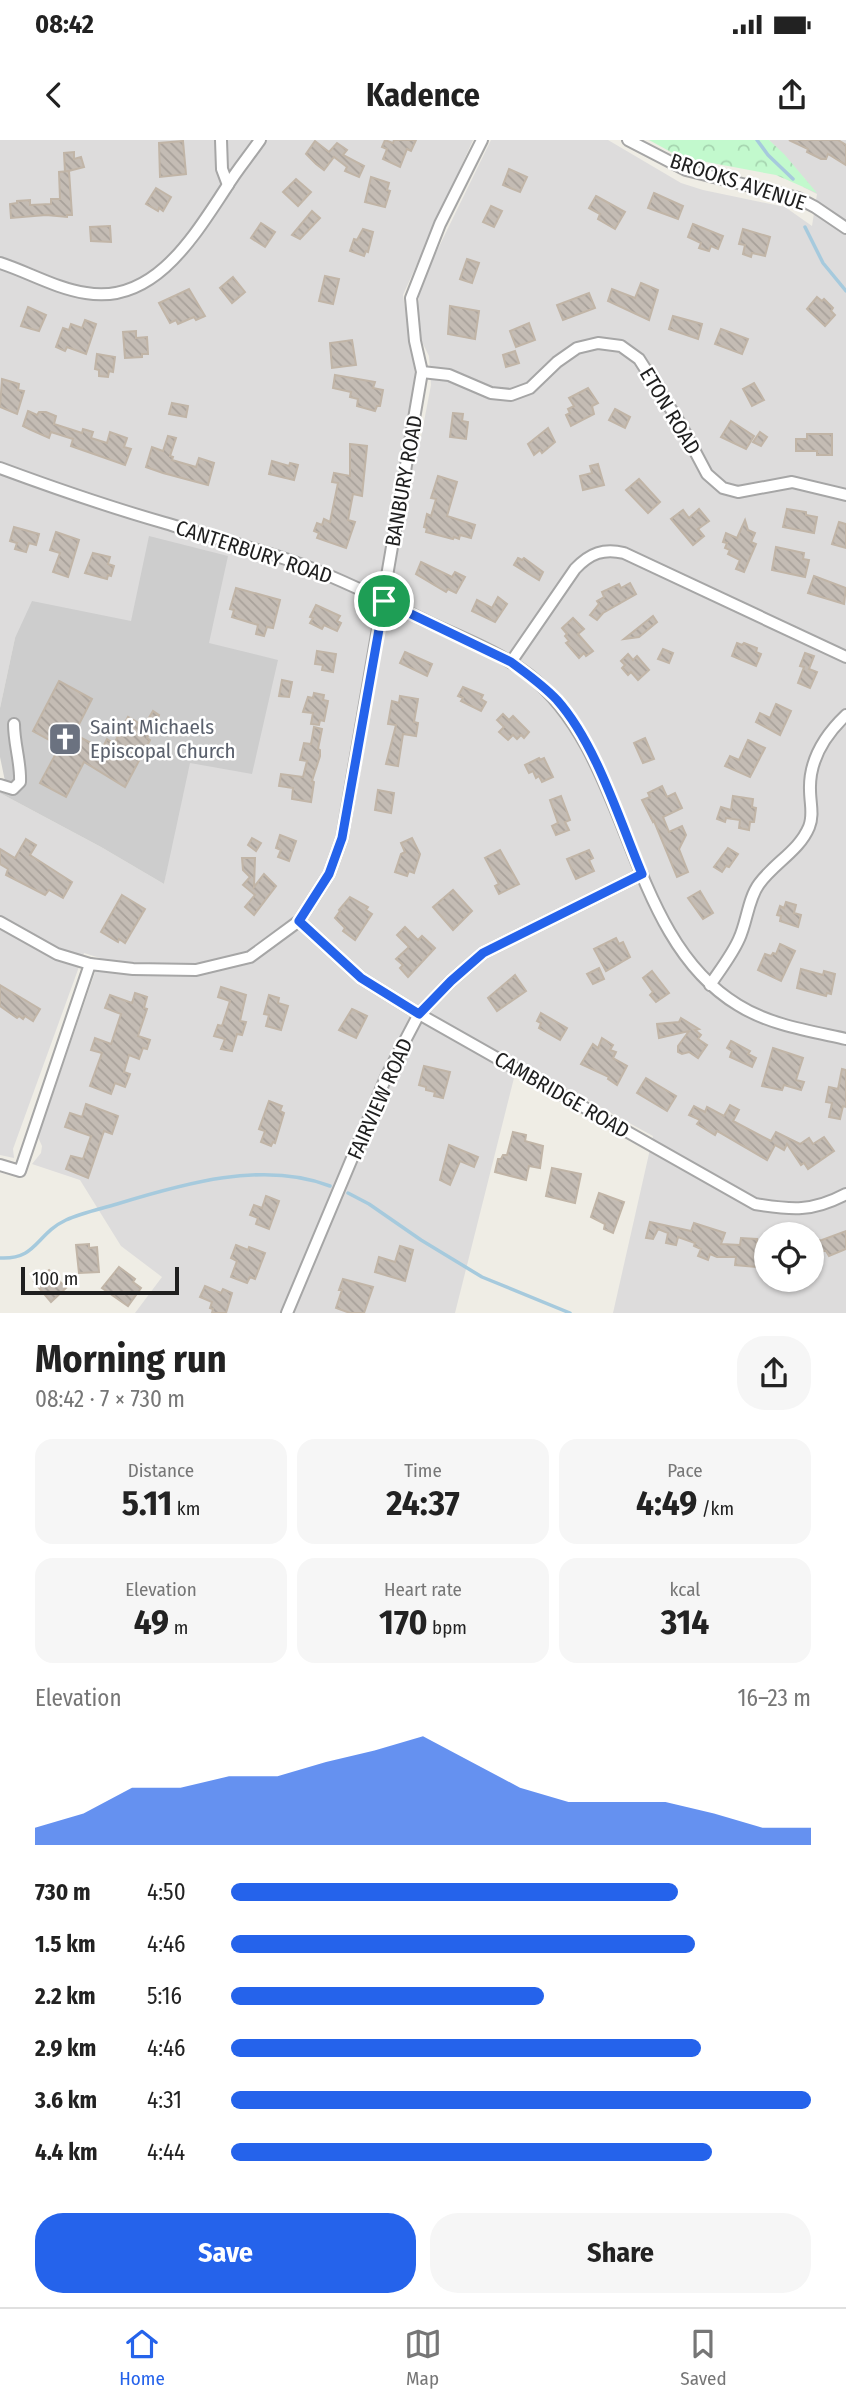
<!DOCTYPE html>
<meta charset="utf-8">
<style>
body{margin:0;font-family:"Fira Sans Condensed",sans-serif;background:#f6f6f6;color:#222;height:100vh;display:flex;flex-direction:column;font-size:26px;white-space:nowrap}
*{box-sizing:border-box;margin:0}
p{font-size:23px;color:#767676}
.icon{flex:none;width:38px;height:38px;fill:none;stroke:currentColor;stroke-width:2;stroke-linecap:round;stroke-linejoin:round}
.map{position:relative;height:1173px;overflow:hidden}
.drawer{display:flex;flex-direction:column;background:#fff;flex:1}
.drawer>*{flex:none}
.buttons{position:absolute;left:754px;top:1082px;display:grid;gap:14px}
.buttons a{display:grid;place-items:center;width:70px;height:70px;border-radius:50%;background:#fff;box-shadow:0 2px 5px #0004;font-size:35px}
.scale{position:absolute;left:21px;bottom:18px;width:158px;box-sizing:border-box;padding-left:7px;border:4px solid #1f1f1f;border-top:0;font-size:19px;line-height:24px;white-space:nowrap;color:#1f1f1f;-webkit-text-stroke:5px #fff;paint-order:stroke}
.pin{position:absolute;display:grid;place-items:center;width:60px;height:60px;color:#fff;margin:-30px;border:4px solid #fff;border-radius:50%;box-shadow:0 2px 7px #0007}
.round{display:grid;place-items:center;flex:none;width:74px;height:74px;border-radius:28px;background:#f6f6f6}
.summary{display:flex;align-items:center;justify-content:space-between;height:119px;padding:0 35px}
h1{font-size:38px;font-weight:700;line-height:52px}
.figures{display:grid;grid-template-columns:repeat(3,1fr);gap:10px;height:119px;padding:7px 35px}
.figures div{display:grid;align-content:center;border-radius:18px;background:#f6f6f6;text-align:center}
.figures b{font-size:35px;font-weight:700}
.figures small{font-size:19px;font-weight:400}
.figures p{font-size:19px}
.chart{height:196px;padding:14px 35px}
.chart p{display:flex;justify-content:space-between}
.chart svg{width:100%;height:126px;margin-top:7px;fill:#2563eb;opacity:.7}
.action{display:flex;gap:14px;margin-top:auto;padding:14px 35px}
.action a{flex:1;height:80px;border-radius:28px;background:#2563eb;color:#fff;font-size:28px;font-weight:700;line-height:80px;text-align:center}
.action a+a{background:#f6f6f6;color:#222}
ul{padding:0 35px;list-style:none;font-size:23px}
li{display:grid;grid-template-columns:112px 84px 1fr;align-items:center;height:52px}
li i{height:18px;border-radius:9px;background:#2563eb}
.status{display:flex;justify-content:space-between;align-items:center;height:49px;padding:0 35px;background:#fff;direction:ltr}
.status svg{height:19px;fill:currentColor}
header{display:flex;justify-content:space-between;align-items:center;height:91px;padding:0 35px;background:#fff;font-size:32px;font-weight:700}
.dock{display:flex;justify-content:space-around;align-items:center;height:98px;border-top:2px solid #e0e0e0;background:#fff;font-size:19px;color:#767676}
.dock a{display:grid;justify-items:center;gap:4px}
.dock .active{color:#2563eb}
.map>svg:first-child{display:block}
.residential{fill:#dddcdc;fill-rule:evenodd}
.religious{fill:#cdcdcd}
.park{fill:url(#park-crowns)}
.lines{fill:none;stroke-linecap:round;stroke-linejoin:round}
.stream{stroke:#a6cadd;stroke-width:3.5}
.building{fill:url(#building-back-hatch);stroke:#c1b5a7;stroke-width:2}
.minor-casing{stroke:#a6a6a6;stroke-width:14}
.minor{stroke:#fff;stroke-width:10}
.route-casing{stroke:#fff;stroke-width:14}
.route{stroke:#2563eb;stroke-width:9}
.labels{text-anchor:middle;dominant-baseline:central;stroke-width:5;stroke-linejoin:round;paint-order:stroke}
.street-label{font-size:21px;fill:#1f1f1f;stroke:#fff}
.worship-label{font-size:21px;fill:#5b616d;stroke:#fff;text-anchor:start}
</style>
<div class="status"><b>08:42</b><svg viewBox="0 0 49 12"><path d="M0 12V9h3v3zM5 12V6h3v6zM10 12V3h3v9zM15 12V0h3v12zM26 1h20v11H26zM47 4h2v5h-2z"/></svg></div>
<header><svg class="icon" aria-label="back" viewBox="0 0 24 24"><path d="M15 5l-7 7 7 7"/></svg>Kadence<svg class="icon" aria-label="share" viewBox="0 0 24 24"><path d="M12 15V3M7 8l5-5 5 5M5 13v7h14v-7"/></svg></header>
<div class="map">
<svg width="846" height="1173" viewBox="0 0 846 1173">
<defs>
<pattern id="park-crowns" width="20" height="18" patternUnits="userSpaceOnUse" patternTransform="scale(1.75)"><rect width="20" height="18" fill="#c2f9cd"/><path d="M2 6a3 3 0 1 1 6 0M12 15a3 3 0 1 1 6 0" fill="none" stroke="#a6d5b0"/></pattern>
<pattern id="building-back-hatch" width="6" height="6" patternUnits="userSpaceOnUse" patternTransform="scale(1.75)"><rect width="6" height="6" fill="#c4bcb4"/><path d="M-1 5l2 2M0 0l6 6M5-1l2 2" fill="none" stroke="#a8a19a"/></pattern>
</defs>
<rect width="100%" height="100%" fill="#efede5"/>
<path class="residential" d="M0,0H473L403,155L415,233L406,307L418,313L431,245L429,216L420,198L417,176L419,156L433,119L491,0H608L681,43L703,50L785,67L812,86L817,54L803,47L805,39L769,0H846V1173H613L653,996L518,922L455,1173H135L162,1137L121,1106L80,1040L32,1024L41,1013L42,1006L38,997L100,818L84,813L13,1009L14,1018L0,1015V653L101,707L164,744L209,503L131,481L15,498L0,568ZM766,1094H812V1139H766Z"/>
<path class="religious" d="M149,396L228,416L209,503L278,520L252,634L190,623L164,744L101,707L0,653V638L5,641L0,617V568L15,498L32,461L131,481Z"/>
<path class="park" d="M649,0H769L784,14L817,53L776,35L680,17Z"/>
<g class="lines">
<g class="stream">
<path d="M757,0L768,15L793,39"/>
<path d="M805,87L823,123L846,151"/>
<path d="M348,1053L369,1064L421,1100L482,1137L570,1173"/>
<path d="M0,1118C37,1120 36,1094 66,1080C81,1073 100,1069 117,1064C182,1044 264,1020 330,1046"/>
</g>
</g>
<g class="building">
<path d="M385,0L393,3L394,0H416L411,11L407,9L400,27L383,19L387,9L382,7Z"/>
<path d="M789,0H838L846,5V25L828,14L826,19H821L807,12L808,9Z"/>
<path d="M183,1L186,34L160,37L159,3Z"/>
<path d="M315,1L329,12L337,3L347,10L343,15L364,26L359,37L345,31L347,27L334,17L324,30L316,24L306,14Z"/>
<path d="M74,12V19L81,17L84,27L65,32L64,13Z"/>
<path d="M509,29L527,37L520,52L503,45Z"/>
<path d="M69,31L72,75H67V77L46,75L11,78L10,64L17,63V61L30,60V65L51,64V59H60L59,32Z"/>
<path d="M371,37L389,43L387,50L390,51L385,67L365,62Z"/>
<path d="M296,39L311,52L298,66L283,52Z"/>
<path d="M156,48L171,57L163,71L159,68L158,71L146,64Z"/>
<path d="M654,53L683,66L678,79L648,68Z"/>
<path d="M596,56L625,72L615,89L598,79L600,74L589,68Z"/>
<path d="M491,66L502,71L494,87L483,82Z"/>
<path d="M312,71L320,78L300,99L292,95Z"/>
<path d="M261,83L275,92L265,107L251,98Z"/>
<path d="M693,84L723,96L718,109L711,106L709,111L699,108L701,103L688,97Z"/>
<path d="M110,86L111,102L91,101L90,87Z"/>
<path d="M363,89L373,92L368,112L366,111L364,116L350,111L354,99L357,100Z"/>
<path d="M743,89L770,97L765,116L752,113L751,117L743,114L745,105L739,104Z"/>
<path d="M467,119L479,123L472,143L460,139Z"/>
<path d="M325,136L339,139L333,164L319,161Z"/>
<path d="M233,137L245,152L232,163L220,148Z"/>
<path d="M641,143L658,150L649,180L608,161L612,149L635,158Z"/>
<path d="M189,149L205,176L196,180L194,177L178,184L176,180L170,183L159,163Z"/>
<path d="M589,153L595,168L563,180L557,165Z"/>
<path d="M817,157L822,161L824,159L833,168L831,171L835,175L825,186L807,169Z"/>
<path d="M450,166L479,171L475,199L448,194Z"/>
<path d="M28,167L46,175L39,191L21,186Z"/>
<path d="M673,176L702,184L698,199L669,189Z"/>
<path d="M85,180L96,184L86,214L67,207L65,211L56,207L63,188L69,190L71,184L82,188Z"/>
<path d="M529,183L535,200L516,207L510,191Z"/>
<path d="M721,189L748,199L742,214L715,204Z"/>
<path d="M136,191V198L147,197L148,214H142V217L125,218L123,192Z"/>
<path d="M352,200L356,225L332,228L330,203Z"/>
<path d="M515,211L519,223L506,227L503,215Z"/>
<path d="M97,214L115,217L113,232L109,231L108,237L99,236V230L95,229Z"/>
<path d="M335,235L375,242L373,248L383,250L380,266H377L375,271L357,266L358,259L350,257L351,252L333,248Z"/>
<path d="M2,239L19,244L18,250L24,251L17,274L0,267Z"/>
<path d="M754,243L764,260L752,266L743,249Z"/>
<path d="M588,248L598,263L592,266L594,274L571,286L566,275L570,273L568,269L574,266L569,258Z"/>
<path d="M172,263L188,266L186,277L169,274Z"/>
<path d="M615,269L630,277L625,288L609,280Z"/>
<path d="M28,271L37,275L39,272H46L56,276L54,284L82,293L83,289L93,292L91,298L107,303L110,292L127,298L124,307L131,309L125,325L71,306L73,299L51,292L49,298L29,289L23,286Z"/>
<path d="M453,273L463,274L462,281L468,282L466,299L450,297Z"/>
<path d="M731,281L754,296L746,309L721,297Z"/>
<path d="M548,288L555,302L542,313L540,310L534,315L528,304Z"/>
<path d="M760,292L767,297L761,306L753,302Z"/>
<path d="M807,294H832V315H817V311H796V299H807Z"/>
<path d="M168,296L176,298L170,316L173,317L172,320L196,327L199,318L214,323L208,345L163,333L146,327L152,307L163,311Z"/>
<path d="M350,304L367,306L362,356L353,354L348,380L355,382L346,408L317,398L319,393L314,391L317,383L322,385L324,379L330,382L338,343L332,342L334,333L350,336Z"/>
<path d="M272,321L289,326L290,323L298,325L294,340L269,334Z"/>
<path d="M598,324L604,345L583,350L580,336L592,333L590,326Z"/>
<path d="M438,336L457,342L447,376L475,385L471,398L460,395L459,399L454,397L453,399L426,392L427,388L424,387L427,374L431,376L436,359L431,358Z"/>
<path d="M639,339L660,362L648,373L626,350Z"/>
<path d="M699,369L709,381L698,389L704,396L693,405L671,379L683,370L689,378Z"/>
<path d="M787,369L806,372V375L817,377L814,393L783,387Z"/>
<path d="M745,380L748,390L755,393L751,402L756,404L744,432L736,429L740,420L728,414L730,410L725,408L727,403L723,402L726,393L737,398Z"/>
<path d="M839,382L846,384V408L832,404Z"/>
<path d="M14,387L39,394L36,405L29,403L26,412L15,409L17,403L10,401Z"/>
<path d="M56,392L79,400L68,437L53,432L60,413L50,410Z"/>
<path d="M776,407L804,413L803,419L809,420L805,437L772,430Z"/>
<path d="M93,413L110,417L108,424L114,426L111,436L108,435L107,439L85,433Z"/>
<path d="M518,418L522,420L524,418L543,432L539,440L514,425Z"/>
<path d="M421,422L452,437L455,432L465,437L456,453L448,449L446,452L416,434Z"/>
<path d="M814,436L846,448L844,464L808,453Z"/>
<path d="M630,443L636,454L603,473L597,480L590,475L599,464L597,461L604,457L602,452L619,444L621,448Z"/>
<path d="M236,448L280,460L273,488L267,487L264,496L256,494L258,485L232,477L234,470L230,469Z"/>
<path d="M498,457L507,464L495,482L472,471L477,460L492,468Z"/>
<path d="M316,465L340,476L337,481L341,483L337,491L324,485L322,489L310,483L313,478L310,477Z"/>
<path d="M653,476L657,482L639,497L624,499Z"/>
<path d="M573,478L584,489L578,494L593,511L586,516L584,513L579,518L566,503L569,501L565,496L567,494L562,488Z"/>
<path d="M737,503L742,505L744,503L757,508L756,512L761,514L756,526L732,516Z"/>
<path d="M663,509L673,513L669,523L658,519Z"/>
<path d="M317,511L336,514L333,532L322,530L323,525L315,524Z"/>
<path d="M405,512L432,524L427,536L400,523Z"/>
<path d="M805,513L814,516L809,529L817,532L810,548L798,543L804,527L800,526Z"/>
<path d="M628,514L633,520L637,516L649,530L638,540L631,532L628,535L622,528L625,525L621,521Z"/>
<path d="M282,540L292,542L289,557L279,556Z"/>
<path d="M59,541L92,559L74,594L102,609L107,599L114,604L128,577L144,586L153,571L159,575L147,598L150,600L125,647L84,622L66,657L40,643L60,606L33,591Z"/>
<path d="M463,547L483,555L481,559L486,562L481,571L461,561L463,558L458,556Z"/>
<path d="M314,553L324,555L323,560L328,561L324,581L320,580L319,585L311,584L313,573L303,572L308,557L313,558Z"/>
<path d="M400,556L418,559L414,582L418,583L416,596L403,594L398,626L386,624L396,585L388,584L392,561L399,563Z"/>
<path d="M776,564L791,571L780,595L756,582L760,573L770,578Z"/>
<path d="M503,574L509,580L513,576L529,592L524,598L521,595L517,599L513,595L508,600L499,592L504,587L497,580Z"/>
<path d="M314,587L322,589L318,609L320,610V616L312,641L314,642L311,662L292,659L293,648L279,646L281,634L303,637L307,621L300,620L304,603L311,604Z"/>
<path d="M645,598L654,619L643,623L634,603Z"/>
<path d="M748,600L765,608L750,637L725,626L730,616L739,620Z"/>
<path d="M539,618L540,620L544,618L553,637L542,642L539,636L536,638L533,631L529,633L525,625Z"/>
<path d="M662,646L667,657L675,653L682,668L663,677L669,692L682,686L686,695L679,709L688,732L677,737L654,681L653,682L642,660L650,657L648,653Z"/>
<path d="M378,650L394,653L391,673L375,670Z"/>
<path d="M561,656L570,680L565,682L569,690L556,695L552,686L558,683L550,660Z"/>
<path d="M733,656L753,659L752,667L756,668L754,682H750L749,690L739,688L740,680L726,678L725,682L717,679L721,667L731,670Z"/>
<path d="M280,695L296,701L289,721L278,717L281,710L276,708Z"/>
<path d="M252,698L261,703L256,711L248,705Z"/>
<path d="M412,698L420,714L414,733L409,731L407,736L395,732L401,714L405,712L401,703Z"/>
<path d="M26,699L36,705L30,715L72,742L63,758L49,750L45,755L6,735L8,729L0,724V709L15,718Z"/>
<path d="M728,708L738,714L729,727L726,726L722,732L714,727Z"/>
<path d="M500,710L519,744L499,754L495,746L499,744L485,718Z"/>
<path d="M589,710L593,718L589,720L594,731L576,739L567,719Z"/>
<path d="M242,718H255L254,747L264,734L276,746L254,775L245,767L255,755L243,745L250,737L243,730Z"/>
<path d="M453,750L472,771L453,790L433,767Z"/>
<path d="M700,751L713,773L703,779L688,758Z"/>
<path d="M122,755L145,769L125,803L119,799L118,802L101,792Z"/>
<path d="M350,757L368,767L366,770L372,774L355,800L343,791L345,788L335,778L340,771L339,770Z"/>
<path d="M786,762L796,765L794,773L801,775L798,787L780,781L781,776L777,775L780,766L784,768Z"/>
<path d="M405,787L418,800L422,796L435,808L408,837L400,828L403,825L396,819L409,807L397,795Z"/>
<path d="M616,798L619,804L623,802L630,817L606,831L594,809Z"/>
<path d="M780,804L795,811L781,841L758,830L765,814L771,816L773,813L776,814Z"/>
<path d="M599,828L604,839L593,844L587,834Z"/>
<path d="M801,829L823,835L824,831L835,834L831,854L827,853L826,856L797,848Z"/>
<path d="M652,831L669,853L656,862L650,855L653,852L643,838Z"/>
<path d="M515,835L526,851L497,871L488,858Z"/>
<path d="M0,845L40,869L33,881L25,876L23,879L19,876L17,878L0,866Z"/>
<path d="M221,847L246,855L240,881L246,882L242,895L237,894L232,911L221,909L225,899L214,896L218,885L222,886L230,861L218,857Z"/>
<path d="M135,853L147,857L144,868L147,869L138,896L150,900L147,909L143,908L139,919L129,915L124,932L130,934L125,947L115,943L111,954L90,946L102,913L91,910L95,898L111,904L121,874L105,868L110,855L132,863Z"/>
<path d="M269,855L279,858L278,863L288,866L281,890L266,886L269,875L264,874Z"/>
<path d="M352,869L367,876L356,898L339,890Z"/>
<path d="M541,873L567,888L560,900L539,888L541,883L537,881Z"/>
<path d="M681,878L699,889L695,890L701,895L698,899L707,905L698,918L689,912L682,914L678,912V906L689,891L659,898L657,884L679,882Z"/>
<path d="M602,898L613,905L610,910L616,912L613,918L627,926L617,945L608,939L609,937L581,924L593,904L598,908Z"/>
<path d="M731,901L750,911L748,914L756,918L752,927L730,917L732,911L727,908Z"/>
<path d="M773,908L803,918L796,940L804,942L801,950L784,945L782,950L762,946Z"/>
<path d="M424,926L450,932L443,958L434,956L435,952L426,950V947L419,945Z"/>
<path d="M842,929L846,930V967L843,966L840,979L829,977L832,963L826,962L829,947L838,949Z"/>
<path d="M646,938L676,956L667,971L637,953Z"/>
<path d="M269,961L282,966L280,971L284,973L275,1003L273,1002L271,1006L261,1002L265,991L259,989Z"/>
<path d="M86,964L118,976L112,994L104,991L88,1038L66,1029L71,1016L83,1019L91,996L65,987L70,973L82,977Z"/>
<path d="M730,965L739,970L733,981L771,1001L776,992L800,1004L809,998L813,1004L824,997L834,1011L808,1029L804,1023L801,1025L787,1004L784,1010L775,1005L767,1020L717,991L715,995L697,984L700,980L689,975L694,966L705,972L707,967L724,976Z"/>
<path d="M513,992L526,995L525,1001L543,1006L540,1028L529,1026L526,1040L495,1032L498,1019H501L503,1015H507Z"/>
<path d="M449,1005L478,1017L474,1027L460,1021L450,1045L440,1040Z"/>
<path d="M552,1028L581,1034L575,1063L546,1056Z"/>
<path d="M599,1053L624,1062L613,1093L604,1089L605,1084L591,1077Z"/>
<path d="M266,1056L279,1061L269,1089L256,1084L258,1078L250,1075L254,1065L262,1068Z"/>
<path d="M650,1082L691,1091L694,1083L725,1093L721,1104L740,1105L741,1098L757,1099L756,1127L735,1125L736,1117H717L710,1114L708,1120L698,1116L701,1109L694,1106L695,1103L678,1097L676,1105L666,1103L668,1093L658,1089L653,1099L646,1098Z"/>
<path d="M846,1091V1109L829,1116L826,1111H812V1101L822,1100Z"/>
<path d="M89,1104V1108L97,1107L99,1132L79,1133L76,1105Z"/>
<path d="M236,1105L248,1110L249,1107L265,1113L255,1139L250,1137L247,1143L231,1137L237,1121L231,1118Z"/>
<path d="M400,1106L413,1110L405,1141L375,1132L379,1117L395,1122Z"/>
<path d="M119,1127L135,1139L133,1142L141,1148L128,1166L102,1148Z"/>
<path d="M49,1130L66,1148L51,1162L34,1142Z"/>
<path d="M343,1139L373,1147L364,1173H350L336,1168L342,1150H339Z"/>
<path d="M205,1146L221,1153L223,1149L232,1153L226,1173H212L213,1169L210,1168L212,1162L200,1157Z"/>
</g>
<g class="lines">
<g class="minor-casing">
<g id="minor">
<path d="M221,0L222,29L228,45"/>
<path d="M628,0L686,30L798,58L815,67L846,88"/>
<path d="M0,123C28,132 57,149 86,153C154,165 194,96 226,48C236,31 249,16 260,0"/>
<path d="M422,232L449,235L491,253L511,255L530,248L557,222L577,208L598,203L621,206L639,219L681,285L707,334L723,348L738,352L792,342L846,355"/>
<path d="M0,328C54,348 109,367 165,383C210,397 256,408 300,424C344,440 386,462 428,482C462,498 500,512 529,535C632,616 625,797 738,865C770,885 810,891 846,899"/>
<path d="M511,522L575,429C590,413 604,408 624,413L846,517"/>
<path d="M0,645L13,649L20,642C21,623 14,604 14,584"/>
<path d="M299,781L361,838L419,874L755,1064C792,1070 812,1072 846,1054"/>
<path d="M0,782L57,814L90,824L133,829L196,830L250,817L299,781L329,734L342,698L422,232L415,201L411,158L440,84L482,0"/>
<path d="M710,845C720,830 732,815 739,799C747,782 748,759 759,744C774,723 799,711 809,687C814,675 810,663 810,650C809,620 825,595 846,575"/>
<path d="M0,1025L20,1031L90,824"/>
<path d="M287,1173L387,935L419,874L451,841L483,813L642,734"/>
</g>
</g>
<use href="#minor" class="minor"/>
</g>
<g class="lines">
<g class="route-casing">
<path id="route" d="M384,461L511,522C527,534 543,545 557,560C596,604 619,679 642,734L483,813L451,841L419,874L361,838L299,781L329,734L342,698Z"/>
</g>
<use href="#route" class="route"/>
</g>
<defs>
<g id="church-square" transform="scale(1.75)"><rect x="-9" y="-9" width="18" height="18" rx="4" fill="#6b7280" stroke="#fff"/><path d="M-1.2-6h2.4v3.5h3.3v2.4h-3.3V6h-2.4V-.1h-3.3v-2.4h3.3Z" fill="#fff"/></g>
</defs>
<g fill-rule="evenodd">
<use href="#church-square" x="65" y="599"/>
</g>
<g class="labels">
<g class="street-label">
<text transform="translate(738 42) rotate(18)">BROOKS AVENUE</text>
<text transform="translate(670 271) rotate(59)">ETON ROAD</text>
<text transform="translate(404 341) rotate(-80)">BANBURY ROAD</text>
<text transform="translate(254 412) rotate(18)">CANTERBURY ROAD</text>
<text transform="translate(562 955) rotate(30)">CAMBRIDGE ROAD</text>
<text transform="translate(380 959) rotate(-66)">FAIRVIEW ROAD</text>
</g>
<g class="worship-label">
<text x="90" y="587">Saint Michaels<tspan x="90" dy="24">Episcopal Church</tspan></text>
</g>
</g>
</svg>
<div class="buttons">
<a><svg class="icon" aria-label="locate" viewBox="0 0 24 24"><circle cx="12" cy="12" r="6"/><path d="M12 2v4M12 18v4M2 12h4M18 12h4"/></svg></a>
</div>
<div class="scale">100 m</div>
<div class="pin" style="left:384px;top:461px;background:#1e9e55"><svg class="icon" aria-label="arrive" viewBox="0 0 24 24"><path d="M6 21V4h12l-3 4 3 4H6"/></svg></div>
</div>
<section class="drawer">
<div class="summary"><div><h1>Morning run</h1><p>08:42 · 7 × 730 m</p></div><a class="round"><svg class="icon" aria-label="share" viewBox="0 0 24 24"><path d="M12 15V3M7 8l5-5 5 5M5 13v7h14v-7"/></svg></a></div>
<div class="figures">
<div><p>Distance</p><b>5.11<small> km</small></b></div>
<div><p>Time</p><b>24:37</b></div>
<div><p>Pace</p><b>4:49<small> /km</small></b></div>
</div>
<div class="figures">
<div><p>Elevation</p><b>49<small> m</small></b></div>
<div><p>Heart rate</p><b>170<small> bpm</small></b></div>
<div><p>kcal</p><b>314</b></div>
</div>
<div class="chart"><p><span>Elevation</span>16–23 m</p>
<svg viewBox="0 0 160 44" preserveAspectRatio="none"><path d="M0 44V38L10 33L20 24L30 24L40 20L50 20L60 15L70 11L80 6L90 15L100 24L110 29L120 29L130 29L140 33L150 38L160 38V44z"/></svg>
</div>
<ul>
<li><b>730 m</b>4:50<i style="width:77%"></i></li>
<li><b>1.5 km</b>4:46<i style="width:80%"></i></li>
<li><b>2.2 km</b>5:16<i style="width:54%"></i></li>
<li><b>2.9 km</b>4:46<i style="width:81%"></i></li>
<li><b>3.6 km</b>4:31<i style="width:100%"></i></li>
<li><b>4.4 km</b>4:44<i style="width:83%"></i></li>
</ul>
<div class="action"><a>Save</a><a>Share</a></div>
</section>
<nav class="dock">
<a class="active"><svg class="icon" aria-label="home" viewBox="0 0 24 24"><path d="M3 11l9-7 9 7M6 9v11h12V9"/></svg>Home</a>
<a><svg class="icon" aria-label="map" viewBox="0 0 24 24"><path d="M3 6l6-2 6 2 6-2v14l-6 2-6-2-6 2zM9 4v14M15 6v14"/></svg>Map</a>
<a><svg class="icon" aria-label="saved" viewBox="0 0 24 24"><path d="M7 4h10v16l-5-4-5 4z"/></svg>Saved</a>
</nav>
